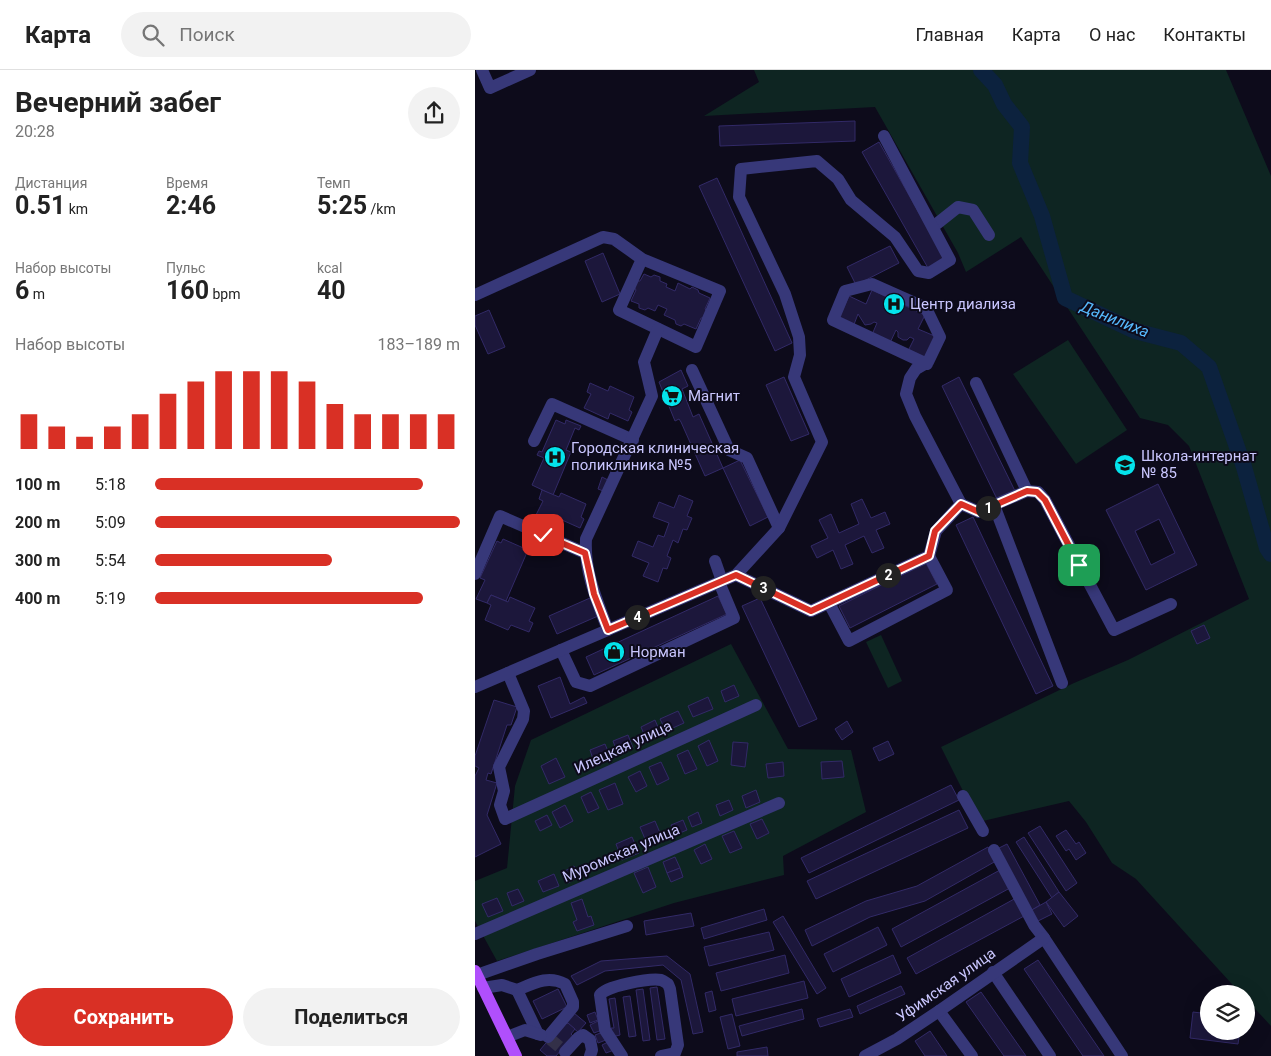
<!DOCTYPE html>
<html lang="ru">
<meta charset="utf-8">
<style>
body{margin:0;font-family:Roboto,sans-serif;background:#f2f2f2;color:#222;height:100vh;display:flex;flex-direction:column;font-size:19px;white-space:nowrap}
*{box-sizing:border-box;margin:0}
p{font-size:16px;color:#767676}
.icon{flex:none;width:28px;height:28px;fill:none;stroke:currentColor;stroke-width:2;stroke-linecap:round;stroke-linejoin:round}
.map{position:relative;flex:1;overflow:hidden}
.panel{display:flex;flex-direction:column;background:#fff;width:475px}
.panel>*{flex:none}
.fabs{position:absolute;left:725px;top:915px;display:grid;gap:10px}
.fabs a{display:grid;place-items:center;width:55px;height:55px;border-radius:50%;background:#fff;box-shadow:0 5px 20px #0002;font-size:25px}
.pin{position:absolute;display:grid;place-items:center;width:42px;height:42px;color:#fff;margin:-21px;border-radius:10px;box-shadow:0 2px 8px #0006}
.km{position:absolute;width:25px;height:25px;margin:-12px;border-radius:50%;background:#222;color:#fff;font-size:14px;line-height:25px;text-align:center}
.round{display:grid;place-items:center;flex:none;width:52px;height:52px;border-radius:26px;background:#f2f2f2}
.head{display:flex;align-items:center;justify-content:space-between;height:85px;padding:0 15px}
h1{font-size:28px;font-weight:700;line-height:38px}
.stats{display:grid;grid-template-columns:repeat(3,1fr);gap:8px;height:85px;padding:5px 15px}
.stats div{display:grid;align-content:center}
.stats b{font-size:25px;font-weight:700}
.stats small{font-size:14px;font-weight:400}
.stats p{font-size:14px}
.chart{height:140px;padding:10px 15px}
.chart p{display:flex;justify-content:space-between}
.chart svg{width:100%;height:90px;margin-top:5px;stroke:#d93025;stroke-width:6}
.primary-button{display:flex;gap:10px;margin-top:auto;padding:10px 15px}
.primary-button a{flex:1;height:58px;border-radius:30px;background:#d93025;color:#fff;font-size:20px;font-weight:700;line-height:58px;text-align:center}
.primary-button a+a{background:#f2f2f2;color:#222}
ul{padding:0 15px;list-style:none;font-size:16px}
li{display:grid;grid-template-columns:80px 60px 1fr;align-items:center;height:38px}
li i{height:12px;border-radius:6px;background:#d93025}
header{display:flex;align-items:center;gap:30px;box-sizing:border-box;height:70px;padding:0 25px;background:#fff;border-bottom:1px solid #e0e0e0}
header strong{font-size:24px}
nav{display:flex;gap:28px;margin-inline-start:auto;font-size:18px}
.search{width:350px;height:45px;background:#f2f2f2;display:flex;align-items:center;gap:12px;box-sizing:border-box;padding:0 18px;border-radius:28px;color:#767676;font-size:19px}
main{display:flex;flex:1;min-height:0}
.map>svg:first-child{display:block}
.green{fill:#0e2522}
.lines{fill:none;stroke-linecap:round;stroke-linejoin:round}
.river{stroke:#0c223e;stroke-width:16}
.building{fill:#1c173b;stroke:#322a67;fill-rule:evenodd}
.minor-tunnel{stroke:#333048;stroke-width:12;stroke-dasharray:12 6;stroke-linecap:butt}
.minor{stroke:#373879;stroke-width:12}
.major{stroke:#b04ffc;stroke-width:12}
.route-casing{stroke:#fff;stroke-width:10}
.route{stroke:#d93025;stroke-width:6}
.labels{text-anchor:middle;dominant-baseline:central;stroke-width:4;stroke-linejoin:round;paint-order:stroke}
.poi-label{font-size:15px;fill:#c9c6fe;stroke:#0d0b1b;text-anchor:start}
.street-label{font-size:15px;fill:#c9c6fe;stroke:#0d0b1b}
.water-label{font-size:16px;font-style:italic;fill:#56b9fc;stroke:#0d0b1b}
</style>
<header>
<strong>Карта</strong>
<div class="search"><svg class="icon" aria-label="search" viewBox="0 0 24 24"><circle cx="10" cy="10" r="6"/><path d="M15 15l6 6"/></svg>Поиск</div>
<nav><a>Главная</a><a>Карта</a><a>О нас</a><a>Контакты</a></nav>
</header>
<main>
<section class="panel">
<div class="head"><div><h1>Вечерний забег</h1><p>20:28</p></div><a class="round"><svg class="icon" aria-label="share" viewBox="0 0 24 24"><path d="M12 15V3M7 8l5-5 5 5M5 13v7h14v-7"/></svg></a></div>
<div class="stats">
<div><p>Дистанция</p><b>0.51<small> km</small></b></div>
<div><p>Время</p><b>2:46</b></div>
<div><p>Темп</p><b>5:25<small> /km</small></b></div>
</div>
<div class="stats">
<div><p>Набор высоты</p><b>6<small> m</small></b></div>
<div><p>Пульс</p><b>160<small> bpm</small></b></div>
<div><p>kcal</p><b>40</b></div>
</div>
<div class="chart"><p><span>Набор высоты</span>183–189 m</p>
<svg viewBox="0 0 160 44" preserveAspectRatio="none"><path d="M5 44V27M15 44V33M25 44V38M35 44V33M45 44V27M55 44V17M65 44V11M75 44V6M85 44V6M95 44V6M105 44V11M115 44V22M125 44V27M135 44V27M145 44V27M155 44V27"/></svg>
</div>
<ul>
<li><b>100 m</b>5:18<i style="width:88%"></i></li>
<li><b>200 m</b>5:09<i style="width:100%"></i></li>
<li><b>300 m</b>5:54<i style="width:58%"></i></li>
<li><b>400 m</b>5:19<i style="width:88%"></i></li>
</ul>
<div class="primary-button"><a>Сохранить</a><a>Поделиться</a></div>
</section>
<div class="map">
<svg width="796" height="986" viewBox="0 0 796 986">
<rect width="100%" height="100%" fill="#0d0b1b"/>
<g class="green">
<path d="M279,0H751L796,106V956L771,929V924H766L661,809L637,793L611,752L594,731L508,751L496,737L466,677L599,613L653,590L774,529L714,376L693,355L665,348L546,167L491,202L483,183L400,37L229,46L284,12Z"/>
<path d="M593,270L652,360L601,394L538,304Z"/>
<path d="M406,565L427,611L413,618L391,572Z"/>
<path d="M256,574L313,679L376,680L391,742L308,786L309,805L199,833L22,891L0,851V811L32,798L40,716L56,670Z"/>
</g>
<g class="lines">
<path class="river" d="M506,0L520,15L529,34L547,57L545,93L567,146L590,228L660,261L706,273L734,297L769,397L792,478L796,484"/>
</g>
<g class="building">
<path d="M380,51V71L245,76L244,56Z"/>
<path d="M404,72L470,189L453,198L387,82Z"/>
<path d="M242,108L317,273L300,281L224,116Z"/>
<path d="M415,176L424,193L381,215L372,197Z"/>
<path d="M128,183L145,224L127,232L110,191Z"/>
<path d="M169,204L176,207L179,205L185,207V211L192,214L191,217L200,221L203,213L215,219L217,217L223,220L224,223L235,228L230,239L232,241L228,248H226L221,259L209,254L206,256L201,254L200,250L189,245L192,239L183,235L180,241L173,238L170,240L164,238V234L156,231L161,220L159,217L162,211H165Z"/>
<path d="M397,220L450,245L443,259L462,267L451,291L432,283L439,269L435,267L432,270H428L423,267V262L421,260L414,275L396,267L402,253L399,252L396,254L390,255L383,244L378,257L363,250L374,226L391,234Z"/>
<path d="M14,240L30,277L13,284L0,255V246Z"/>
<path d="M206,300L213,316L207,319L218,347L224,344L248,398L230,406L206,352L204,349L200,351L184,312Z"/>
<path d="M309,307L334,364L316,371L291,315Z"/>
<path d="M484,307L540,421L522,429L467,316Z"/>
<path d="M115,313L133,321L135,316L159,327L154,340L157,342L153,351L135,343L133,349L109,338L116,324L112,322Z"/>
<path d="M81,350L90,354L91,350L106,356L104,360L100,358L91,380L96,382L78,425L57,415L69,388L62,385L64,381L67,382Z"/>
<path d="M265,390L293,447L275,456L248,398Z"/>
<path d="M127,407L135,411L131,422L123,419Z"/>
<path d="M683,414L722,495L671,520L631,440ZM684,449L700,483L676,495L660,461Z"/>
<path d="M67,420L84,427L86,423L111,434L106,447L109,449L105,458L87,450L85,455L61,445L68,431L64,429Z"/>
<path d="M204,425L218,431L212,446L217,448L212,460L208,459L203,473L198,470L192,486L196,488L192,499L188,498L183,512L168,506L174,493L157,486L163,471L178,477L183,465L189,467L194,453L178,447L184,432L199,438Z"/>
<path d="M387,429L396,448L410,442L415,454L401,460L409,478L397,483L389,466L370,475L378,494L366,499L358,480L342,488L336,476L353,468L344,450L356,444L364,463L384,454L376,434Z"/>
<path d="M498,447L578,616L561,624L481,455Z"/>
<path d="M28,469L53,480L31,531L16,525L12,533L1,529L10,510L5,508L22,471L26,473Z"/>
<path d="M451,493L462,514L375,558L364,536Z"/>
<path d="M16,525L33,532L35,527L60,538L54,551L58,553L54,562L36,555L33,560L10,550L16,535L12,533Z"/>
<path d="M243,526L252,544L119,605L111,587Z"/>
<path d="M115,528L123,546L82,564L74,546Z"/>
<path d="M285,528L342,649L324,657L267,536Z"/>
<path d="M729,555L735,568L722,574L716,561Z"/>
<path d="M85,607L95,634L109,627L112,633L76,648L63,616Z"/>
<path d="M259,615L264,626L250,632L246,621Z"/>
<path d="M233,627L238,639L218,647L213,636Z"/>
<path d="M19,630L42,637L36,655H32L16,704L13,703L11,710L22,713L12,745L26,774L0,787V706L4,698L0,696V686Z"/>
<path d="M203,641L209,653L191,661L185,649Z"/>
<path d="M180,650L186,664L172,671L166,657Z"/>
<path d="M372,651L378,662L367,670L360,659Z"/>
<path d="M153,665L158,678L143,684L138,671Z"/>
<path d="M234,670L243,691L232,696L223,676Z"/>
<path d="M413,671L419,684L404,691L398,678Z"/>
<path d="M258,672L273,673L270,697L256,695Z"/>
<path d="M130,674L135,686L119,692L115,680Z"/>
<path d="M213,680L222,699L210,704L202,685Z"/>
<path d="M81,688L90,707L74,714L66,696Z"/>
<path d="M367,691L369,707L347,709L346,692Z"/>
<path d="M186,692L194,709L182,715L174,697Z"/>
<path d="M308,692L309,706L293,708L291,694Z"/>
<path d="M165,701L172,716L161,722L153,707Z"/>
<path d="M140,713L148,734L133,740L124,720Z"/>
<path d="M476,715L484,730L334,803L326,788Z"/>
<path d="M281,720L285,732L271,738L267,726Z"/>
<path d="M116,722L124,738L113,743L106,727Z"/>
<path d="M254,730L258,740L245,746L241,735Z"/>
<path d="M90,735L98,751L85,758L77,742Z"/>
<path d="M484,740L493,758L341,829L332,811Z"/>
<path d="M223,742L227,753L217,757L213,747Z"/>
<path d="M72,745L77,755L65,761L60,751Z"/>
<path d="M287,749L294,763L282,769L275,754Z"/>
<path d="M208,750L212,760L200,765L196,755Z"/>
<path d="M180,751L188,770L173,776L165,757Z"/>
<path d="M565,756L602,813L591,821L553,763Z"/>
<path d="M591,760L601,774L604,772L611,783L601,790L594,779L591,781L581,766Z"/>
<path d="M259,761L267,778L255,783L247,766Z"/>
<path d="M157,767L164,783L147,790L141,774Z"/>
<path d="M549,767L584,822L577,828L541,772Z"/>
<path d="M230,774L237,789L226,794L219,780Z"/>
<path d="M532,774L565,835L555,841L522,779Z"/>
<path d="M513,777L521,791L450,831L395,847L337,876L330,860L391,831L442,816Z"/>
<path d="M200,787L205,798L192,803L188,792Z"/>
<path d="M99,796L104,807L93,813L88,802Z"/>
<path d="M173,797L181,817L168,823L159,803Z"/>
<path d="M205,798L208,807L196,812L192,803Z"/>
<path d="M525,800L535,818L426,877L417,859Z"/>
<path d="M79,804L84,816L68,822L63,811Z"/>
<path d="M43,819L49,831L37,836L32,823Z"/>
<path d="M584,822L603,846L589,857L571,832Z"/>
<path d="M22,828L28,841L13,847L7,834Z"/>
<path d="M541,828L551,845L441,904L432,888Z"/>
<path d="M107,829L113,847L116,846L119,855L102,861L98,852L102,850L96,833Z"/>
<path d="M571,832L577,844L561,852L555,841Z"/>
<path d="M289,839L292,850L229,869L226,858Z"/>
<path d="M216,843L219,856L171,865L169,851Z"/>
<path d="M308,846L351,918L342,924L298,852Z"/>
<path d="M403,857L412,875L358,902L349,884Z"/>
<path d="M294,862L299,880L234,896L229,877Z"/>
<path d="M310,885L314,903L246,921L241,903Z"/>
<path d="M418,885L426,903L374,927L366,909Z"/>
<path d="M192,886L215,904L228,962L218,964L206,910L188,895L130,901L102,915L96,906L126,891Z"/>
<path d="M563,890L629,986H608L549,899Z"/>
<path d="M329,911L333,928L261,946L257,929Z"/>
<path d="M426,916L430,924L385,944L382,936Z"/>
<path d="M182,917L190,969L182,970L175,918Z"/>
<path d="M83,919L92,937L67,949L58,931Z"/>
<path d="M168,919L175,970L168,971L161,920Z"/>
<path d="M237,921L241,940L234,942L230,923Z"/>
<path d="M506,922L551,986H529L491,932Z"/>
<path d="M155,926L161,966L154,967L148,927Z"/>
<path d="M140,928L145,965L137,967L136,958H139L134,929Z"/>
<path d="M327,939L329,949L267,966L264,956Z"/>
<path d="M375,939L378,947L345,957L342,949Z"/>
<path d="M120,942L123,950L115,953L112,945Z"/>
<path d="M718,942L734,944V961H765L763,974L715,968Z"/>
<path d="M99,943L111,953L103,962L91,952Z"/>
<path d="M257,944L265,976L253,979L245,947Z"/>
<path d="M123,951L127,960L119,963L115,955Z"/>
<path d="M93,953L100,959L96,964L98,966L81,986H72L65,980L86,955Z"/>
<path d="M455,961L472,986H450L440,971Z"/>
<path d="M128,962L131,970L123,973L120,965Z"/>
<path d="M135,971L139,980L131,983L127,975Z"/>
<path d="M292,977L293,986H262V982Z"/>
</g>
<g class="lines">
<path class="minor-tunnel" d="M75,969L87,979"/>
<g class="minor">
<path d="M7,0L15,18L55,0"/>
<path d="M459,156L483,137L498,140L514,165"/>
<path d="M0,225L128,167L139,169L167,189L245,221L221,277L144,240L167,189"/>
<path d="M217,300L254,380L272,388L304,458"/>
<path d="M501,313L552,421L519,435"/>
<path d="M59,371L77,334L158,370"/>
<path d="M552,421L563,422L570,430L639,560L696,534"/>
<path d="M486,434L504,442L519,435L587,613"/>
<path d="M240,491L247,511"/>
<path d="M0,504L25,446L110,483"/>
<path d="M261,505L336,541L454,486L461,461L486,434L440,346L431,324L435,308L441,299L453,292L465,267L451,238L397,214L370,221L358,250L452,294"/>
<path d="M354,533L374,571L472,520L454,486"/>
<path d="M133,560C122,531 109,501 111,469L177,326L169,292L183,259"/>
<path d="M86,580L101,612L115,616L259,548L244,512"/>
<path d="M33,603L49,641L48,649L24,697L29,721L25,735L30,749L281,635"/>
<path d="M0,617L261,505L304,458L347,372L319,307L325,285L324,267L310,224L264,127L266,99L342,91L363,109L376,130L420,167L443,201L454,203L475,190L409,66"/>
<path d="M488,726L508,761"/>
<path d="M519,780L559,855L569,868L647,986"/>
<path d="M0,864L304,733"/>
<path d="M518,902L575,986"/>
<path d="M2,905L62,884L152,856"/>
<path d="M8,918L27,915L42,920C59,913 73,905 90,914L98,932V937L73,967"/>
<path d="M42,920L63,964"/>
<path d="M464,941L497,986"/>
<path d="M32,967L50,960L66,965"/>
<path d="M90,982L103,968L108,965L115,970L117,980L115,986"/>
<path d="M147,986L130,960L125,925C130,916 175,908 186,910C189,911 190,912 193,914L195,919L203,975L200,983L186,986"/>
<path d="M390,986L422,969L464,941L569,868"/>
</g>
<path class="major" d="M0,901L41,986"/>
</g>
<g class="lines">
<g class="route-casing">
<path id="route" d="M68,465L110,483L119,524L133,560L261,505L336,541L454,486L460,461L486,434L504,442L552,421L562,422L570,430L604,495"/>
</g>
<use href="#route" class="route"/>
</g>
<defs>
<g id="hospital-disc" transform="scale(1.125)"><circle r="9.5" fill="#04e3ec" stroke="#0d0b1b"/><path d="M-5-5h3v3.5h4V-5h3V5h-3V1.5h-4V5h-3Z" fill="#111"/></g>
<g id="supermarket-disc" transform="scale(1.125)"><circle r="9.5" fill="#04e3ec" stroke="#0d0b1b"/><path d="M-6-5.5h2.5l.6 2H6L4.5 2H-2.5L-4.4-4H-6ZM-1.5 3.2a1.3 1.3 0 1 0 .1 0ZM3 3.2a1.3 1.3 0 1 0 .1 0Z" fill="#111"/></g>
<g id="school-disc" transform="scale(1.125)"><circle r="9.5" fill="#04e3ec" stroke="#0d0b1b"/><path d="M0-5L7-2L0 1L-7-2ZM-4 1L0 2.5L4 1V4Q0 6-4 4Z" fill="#111"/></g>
<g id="shop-disc" transform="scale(1.125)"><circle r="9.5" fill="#04e3ec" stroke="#0d0b1b"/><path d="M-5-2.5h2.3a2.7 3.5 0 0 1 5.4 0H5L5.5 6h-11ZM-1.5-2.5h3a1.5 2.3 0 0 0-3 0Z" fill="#111"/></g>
</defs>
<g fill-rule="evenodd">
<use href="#hospital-disc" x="419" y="234"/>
<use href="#supermarket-disc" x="197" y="326"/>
<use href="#hospital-disc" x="80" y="387"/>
<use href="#school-disc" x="650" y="395"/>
<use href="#shop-disc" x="139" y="582"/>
</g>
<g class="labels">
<g class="poi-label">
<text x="435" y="234">Центр диализа</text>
<text x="213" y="326">Магнит</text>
<text x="96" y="378">Городская клиническая<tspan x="96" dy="17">поликлиника №5</tspan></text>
<text x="666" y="386">Школа-интернат<tspan x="666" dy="17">№ 85</tspan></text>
<text x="155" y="582">Норман</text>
</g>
<g class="street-label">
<text transform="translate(148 677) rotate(-25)">Илецкая улица</text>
<text transform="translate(146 783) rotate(-23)">Муромская улица</text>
<text transform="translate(471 915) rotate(-35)">Уфимская улица</text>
</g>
<g class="water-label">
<text transform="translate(640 249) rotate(22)">Данилиха</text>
</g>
</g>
</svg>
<div class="fabs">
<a><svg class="icon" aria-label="layers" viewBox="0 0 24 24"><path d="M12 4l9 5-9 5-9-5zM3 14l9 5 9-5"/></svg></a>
</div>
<div class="pin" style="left:604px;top:495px;background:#1e9e55"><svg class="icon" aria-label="arrive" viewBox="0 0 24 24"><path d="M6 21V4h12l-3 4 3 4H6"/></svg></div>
<div class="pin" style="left:68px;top:465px;background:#d93025"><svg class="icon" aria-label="check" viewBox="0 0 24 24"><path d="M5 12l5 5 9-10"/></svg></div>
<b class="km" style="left:513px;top:438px">1</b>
<b class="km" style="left:413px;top:505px">2</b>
<b class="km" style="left:288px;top:518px">3</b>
<b class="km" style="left:162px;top:547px">4</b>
</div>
</main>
